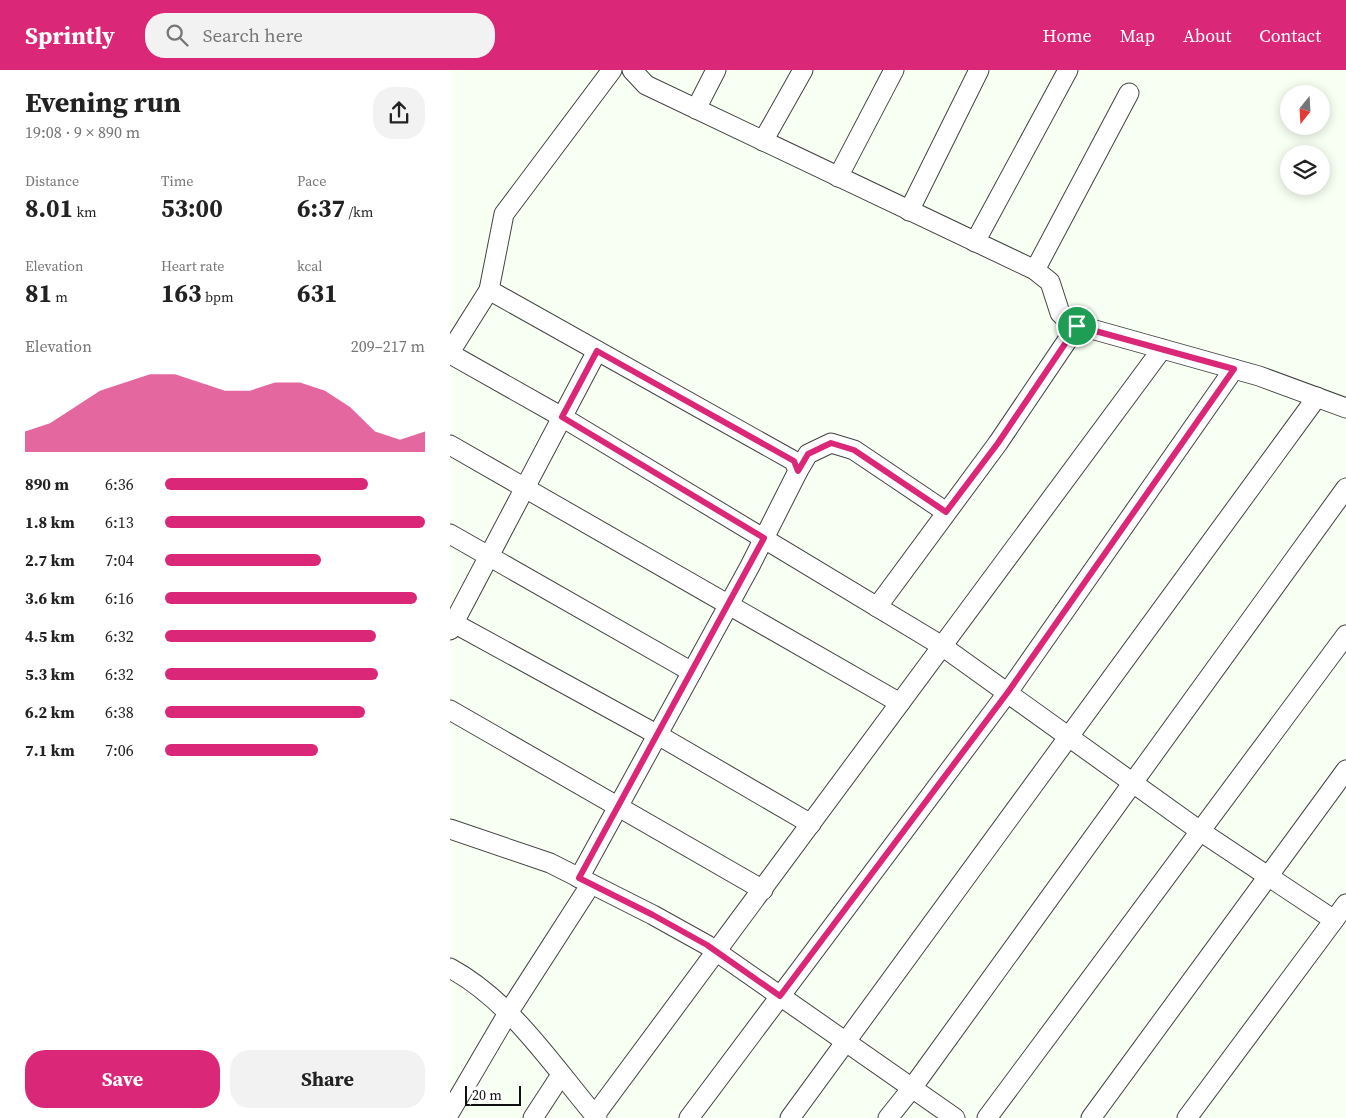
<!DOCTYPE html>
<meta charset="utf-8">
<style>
body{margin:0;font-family:"Source Serif 4",serif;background:#f2f2f2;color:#222;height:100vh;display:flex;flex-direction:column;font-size:19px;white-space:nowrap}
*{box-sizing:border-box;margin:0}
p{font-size:16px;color:#767676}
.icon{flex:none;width:28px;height:28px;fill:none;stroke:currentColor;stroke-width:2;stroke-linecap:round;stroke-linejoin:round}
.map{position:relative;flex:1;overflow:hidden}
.details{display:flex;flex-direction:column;background:#fff;width:450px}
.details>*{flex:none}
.needle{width:32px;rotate:198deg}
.buttons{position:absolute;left:830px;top:15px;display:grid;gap:10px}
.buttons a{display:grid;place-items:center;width:50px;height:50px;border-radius:50%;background:#fff;box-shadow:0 2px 12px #0003;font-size:25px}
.scale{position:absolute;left:15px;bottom:12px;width:56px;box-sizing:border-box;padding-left:5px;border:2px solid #101010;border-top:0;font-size:14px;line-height:18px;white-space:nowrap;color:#101010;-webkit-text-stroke:4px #fff;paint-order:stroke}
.pin{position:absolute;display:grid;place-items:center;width:42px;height:42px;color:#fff;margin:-21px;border:2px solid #fff;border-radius:50%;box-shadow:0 1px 5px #0007}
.round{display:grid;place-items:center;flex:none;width:52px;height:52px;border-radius:20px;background:#f2f2f2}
.head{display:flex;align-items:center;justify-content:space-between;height:85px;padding:0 25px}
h1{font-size:28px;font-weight:700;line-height:38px}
.stats{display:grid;grid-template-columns:repeat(3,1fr);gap:8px;height:85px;padding:5px 25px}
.stats div{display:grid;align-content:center}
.stats b{font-size:25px;font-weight:700}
.stats small{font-size:14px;font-weight:400}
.stats p{font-size:14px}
.chart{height:140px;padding:10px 25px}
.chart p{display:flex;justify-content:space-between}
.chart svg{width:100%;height:90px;margin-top:5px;fill:#db2777;opacity:.7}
.cta{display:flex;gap:10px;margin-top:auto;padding:10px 25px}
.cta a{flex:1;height:58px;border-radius:20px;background:#db2777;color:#fff;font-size:20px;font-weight:700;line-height:58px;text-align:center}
.cta a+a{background:#f2f2f2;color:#222}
ul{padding:0 25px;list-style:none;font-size:16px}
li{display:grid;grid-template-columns:80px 60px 1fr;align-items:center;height:38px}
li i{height:12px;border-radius:6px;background:#db2777}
header{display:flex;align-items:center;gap:30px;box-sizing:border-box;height:70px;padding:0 25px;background:#db2777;color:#fff}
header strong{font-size:24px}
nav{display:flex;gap:28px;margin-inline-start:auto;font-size:18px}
.search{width:350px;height:45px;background:#f2f2f2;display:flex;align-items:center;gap:12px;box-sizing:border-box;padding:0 18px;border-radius:20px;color:#767676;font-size:19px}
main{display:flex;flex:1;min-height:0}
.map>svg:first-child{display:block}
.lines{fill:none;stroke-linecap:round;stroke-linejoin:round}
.street-casing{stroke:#434343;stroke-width:21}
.street{stroke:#fff;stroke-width:19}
.route-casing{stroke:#fff;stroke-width:10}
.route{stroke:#db2777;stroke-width:6}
</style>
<header>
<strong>Sprintly</strong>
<div class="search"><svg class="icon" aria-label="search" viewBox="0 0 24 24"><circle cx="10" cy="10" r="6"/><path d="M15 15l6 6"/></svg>Search here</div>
<nav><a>Home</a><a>Map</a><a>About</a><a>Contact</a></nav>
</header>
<main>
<section class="details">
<div class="head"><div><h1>Evening run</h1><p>19:08 · 9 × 890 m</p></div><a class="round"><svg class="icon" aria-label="share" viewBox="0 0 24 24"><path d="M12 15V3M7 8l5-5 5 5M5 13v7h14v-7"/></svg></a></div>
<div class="stats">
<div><p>Distance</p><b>8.01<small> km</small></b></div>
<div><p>Time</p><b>53:00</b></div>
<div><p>Pace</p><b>6:37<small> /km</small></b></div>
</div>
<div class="stats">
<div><p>Elevation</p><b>81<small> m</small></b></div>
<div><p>Heart rate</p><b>163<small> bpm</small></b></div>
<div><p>kcal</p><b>631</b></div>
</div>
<div class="chart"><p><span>Elevation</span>209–217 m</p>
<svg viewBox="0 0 160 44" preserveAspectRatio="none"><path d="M0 44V34L10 30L20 22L30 14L40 10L50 6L60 6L70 10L80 14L90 14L100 10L110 10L120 14L130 22L140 34L150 38L160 34V44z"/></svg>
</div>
<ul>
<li><b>890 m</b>6:36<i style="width:78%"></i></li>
<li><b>1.8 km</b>6:13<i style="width:100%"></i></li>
<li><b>2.7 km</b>7:04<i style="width:60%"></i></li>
<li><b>3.6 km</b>6:16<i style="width:97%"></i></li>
<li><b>4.5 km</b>6:32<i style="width:81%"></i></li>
<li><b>5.3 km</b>6:32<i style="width:82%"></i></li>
<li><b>6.2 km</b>6:38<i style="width:77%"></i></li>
<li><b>7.1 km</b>7:06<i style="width:59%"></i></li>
</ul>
<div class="cta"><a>Save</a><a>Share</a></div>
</section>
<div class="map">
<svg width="896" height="1048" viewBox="0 0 896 1048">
<rect width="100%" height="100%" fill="#f8fff3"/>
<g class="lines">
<g class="street-casing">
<g id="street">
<path d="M182,0L196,15L585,200L600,212L610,243L620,253L809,306L896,338"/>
<path d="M246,39L266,0"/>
<path d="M313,71L353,0"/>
<path d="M388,107L444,0"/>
<path d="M459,141L529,0"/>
<path d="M525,172L618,0"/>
<path d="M585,200L679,23"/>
<path d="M39,220L344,391L348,401L300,496L129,808"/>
<path d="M0,282L39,220L54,144L162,0"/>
<path d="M4,286L112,347L492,576L750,761L884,850"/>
<path d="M0,375L450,633"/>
<path d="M348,401L358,384L381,373L404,380L496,442"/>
<path d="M0,464L242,602"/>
<path d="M427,537L548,373L627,256"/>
<path d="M0,551L208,665L361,754"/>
<path d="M0,560L147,281"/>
<path d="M0,640L313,820"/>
<path d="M0,759L100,793L203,845L257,875L505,1048"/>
<path d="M0,898C61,931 103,996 147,1048"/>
<path d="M0,1042L58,943L141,814"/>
<path d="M145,1045L712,279"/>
<path d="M83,1048L111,1005"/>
<path d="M239,1048L558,622L784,299"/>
<path d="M340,1048L867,327"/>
<path d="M438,1048L462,1018L896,418"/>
<path d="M537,1048L896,565"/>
<path d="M641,1048L896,700"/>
<path d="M737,1048L896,834"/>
</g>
</g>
<use href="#street" class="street"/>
</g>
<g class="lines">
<g class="route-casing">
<path id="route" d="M627,256L784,299L558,622L330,926L257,875L203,845L129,808L314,468L112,347L147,281L344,391L348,401L358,384L381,373L404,380L496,442L548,373Z"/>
</g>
<use href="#route" class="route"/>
</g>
</svg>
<div class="buttons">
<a><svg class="needle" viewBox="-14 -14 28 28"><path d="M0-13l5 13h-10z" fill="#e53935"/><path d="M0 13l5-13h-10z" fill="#767676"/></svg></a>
<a><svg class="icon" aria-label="layers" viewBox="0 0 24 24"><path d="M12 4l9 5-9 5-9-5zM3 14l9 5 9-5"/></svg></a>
</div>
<div class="scale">20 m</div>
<div class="pin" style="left:627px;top:256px;background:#1e9e55"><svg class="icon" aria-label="arrive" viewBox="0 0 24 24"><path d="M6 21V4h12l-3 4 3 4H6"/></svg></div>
</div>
</main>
